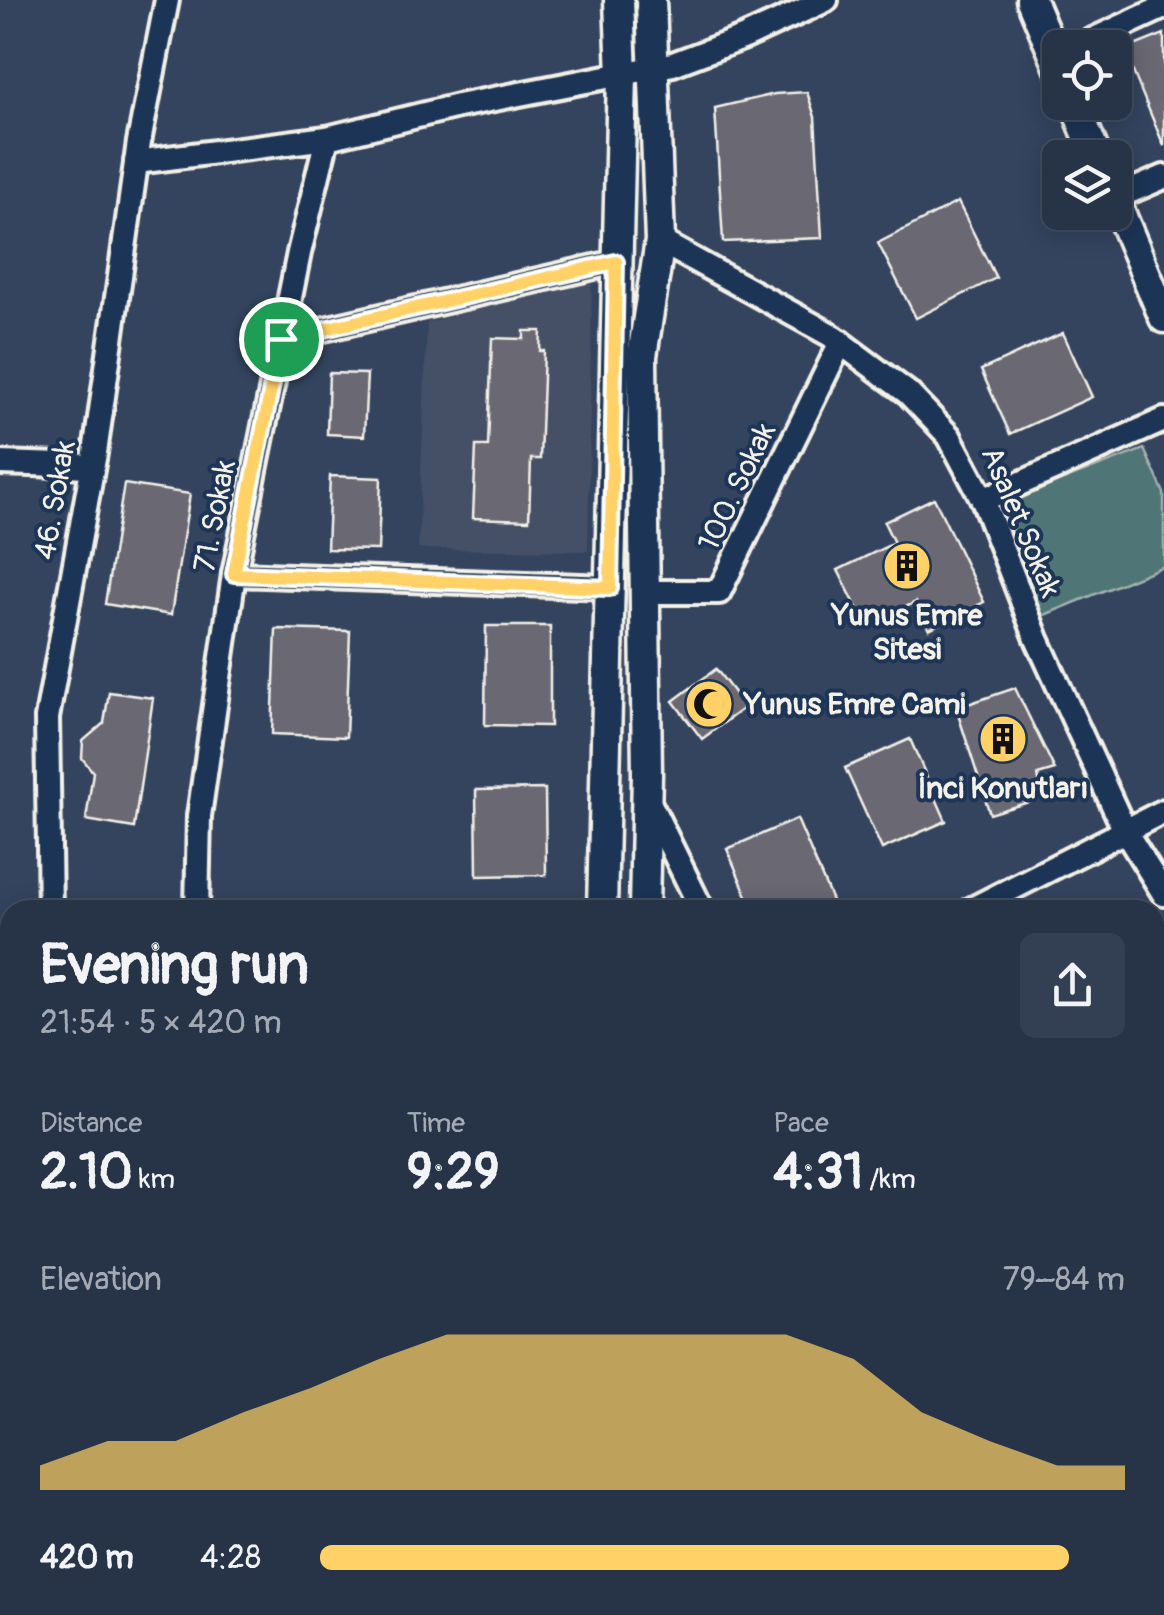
<!DOCTYPE html>
<meta charset="utf-8">
<style>
body{margin:0;font-family:Pangolin,sans-serif;background:#333f52;color:#f1f3f6;height:100vh;display:flex;flex-direction:column;font-size:38px;white-space:nowrap}
*{box-sizing:border-box;margin:0}
p{font-size:32px;color:#a4aab4}
.icon{flex:none;width:55px;height:55px;fill:none;stroke:currentColor;stroke-width:2;stroke-linecap:round;stroke-linejoin:round}
.map{position:relative;flex:1;overflow:hidden}
.details{position:absolute;left:0px;top:900px;width:1165px;height:715px;display:flex;flex-direction:column;background:#273347;border-radius:30px 30px 0 0;box-shadow:0 5px 25px #0003,0 0 0 2px #434e60}
.details>*{flex:none}
.tools{position:absolute;left:1042px;top:30px;display:grid;gap:20px}
.tools a{display:grid;place-items:center;width:90px;height:90px;border-radius:15px;background:#273347;box-shadow:0 5px 25px #0003,0 0 0 2px #434e60;font-size:50px}
.pin{position:absolute;display:grid;place-items:center;width:85px;height:85px;color:#fff;margin:-42px;border:5px solid #fff;border-radius:50%;box-shadow:0 2px 10px #0007}
.round{display:grid;place-items:center;flex:none;width:105px;height:105px;border-radius:15px;background:#333f52}
.overview{display:flex;align-items:center;justify-content:space-between;height:170px;padding:0 40px}
h1{font-size:55px;font-weight:700;line-height:75px}
.figures{display:grid;grid-template-columns:repeat(3,1fr);gap:15px;height:170px;padding:10px 40px}
.figures div{display:grid;align-content:center}
.figures b{font-size:50px;font-weight:700}
.figures small{font-size:28px;font-weight:400}
.figures p{font-size:28px}
.chart{height:280px;padding:20px 40px}
.chart p{display:flex;justify-content:space-between}
.chart svg{width:100%;height:180px;margin-top:10px;fill:#ffd166;opacity:.7}
ul{padding:0 40px;list-style:none;font-size:32px}
li{display:grid;grid-template-columns:160px 120px 1fr;align-items:center;height:75px}
li i{height:25px;border-radius:12px;background:#ffd166}
.map>svg:first-child{display:block}
.built{fill:#444f65}
.green{fill:#4f7476;stroke:#a2b2af;stroke-width:2.5}
.building{fill:#696873;stroke:#f4f1e8;stroke-width:2.5}
.lines{fill:none;stroke-linecap:round;stroke-linejoin:round}
.minor-casing{stroke:#f4f1e8;stroke-width:30}
.major-casing{stroke:#f4f1e8;stroke-width:35}
.path{stroke:#f4f1e8;stroke-width:4;stroke-dasharray:2.5 8;stroke-linecap:butt}
.minor{stroke:#1d3557;stroke-width:22}
.major{stroke:#1d3557;stroke-width:28}
.route-casing{stroke:#fff;stroke-width:20}
.route{stroke:#ffd166;stroke-width:12}
.labels{text-anchor:middle;dominant-baseline:central;stroke-width:8;stroke-linejoin:round;paint-order:stroke}
.street-label{font-size:30px;fill:#f4f1e8;stroke:#1d3557}
.poi-label{font-size:30px;font-weight:bold;fill:#f4f1e8;stroke:#1d3557}
</style>
<div class="map">
<svg width="1164" height="1615" viewBox="0 0 1164 1615">
<rect width="100%" height="100%" fill="#34445f"/>
<filter id="ink" filterUnits="userSpaceOnUse"><feTurbulence type="fractalNoise" baseFrequency=".01" numOctaves="2"/><feDisplacementMap in="SourceGraphic" scale="20" xChannelSelector="R" yChannelSelector="G"/><feConvolveMatrix kernelMatrix="1 2 1 2 8 2 1 2 1" color-interpolation-filters="sRGB"/></filter>
<g filter="url(#ink)">
<g class="built">
<path d="M592,277L588,551L418,549L427,323Z"/>
<path d="M242,1605H438L439,1607L242,1613Z"/>
</g>
<g class="green">
<path d="M1144,449L1164,493V566L1042,616L1003,503Z"/>
<path d="M10,1286V1605H209V1615H0V1290Z"/>
<path d="M663,1605H914L916,1615H663Z"/>
</g>
<g class="building">
<path d="M1164,34V146L1124,50Z"/>
<path d="M807,92L815,117L822,238L723,242L715,108L775,94Z"/>
<path d="M958,202L996,278L916,318L878,243Z"/>
<path d="M524,331H541L540,351H544L540,459H531L529,520L473,518L476,446H488L492,338L524,339Z"/>
<path d="M1063,333L1092,397L1010,434L981,370Z"/>
<path d="M329,373L367,374L364,436L327,434Z"/>
<path d="M330,476L381,478L378,550L327,549Z"/>
<path d="M124,484L190,494L171,615L105,604Z"/>
<path d="M934,498L984,602L929,629L916,602L866,626L838,570L894,543L884,522Z"/>
<path d="M486,626H550V726L485,725Z"/>
<path d="M276,629L350,631L346,737L272,734Z"/>
<path d="M716,669L745,707L702,739L673,701Z"/>
<path d="M1015,688L1055,770L1038,775L1042,798L990,814L956,708Z"/>
<path d="M109,692L153,698L134,828L86,820L93,772L82,758L83,741L104,723Z"/>
<path d="M910,739L946,821L882,849L845,768Z"/>
<path d="M545,789L546,875L477,876L476,790Z"/>
<path d="M797,819L836,910H753L727,849Z"/>
</g>
<g class="lines">
<g class="minor-casing">
<g id="minor">
<path d="M1075,48L1164,7"/>
<path d="M136,162L327,138L458,106L673,64L745,37L826,0"/>
<path d="M1115,198L1164,177"/>
<path d="M660,241L829,334L908,393L949,436L983,500L1037,639L1125,831L1164,894"/>
<path d="M281,339L616,262"/>
<path d="M0,463L92,466"/>
<path d="M983,500L1164,420"/>
<path d="M234,574L610,587"/>
<path d="M644,592H719L841,342"/>
<path d="M647,798L702,910"/>
<path d="M50,910L47,718L95,453L139,142L167,0"/>
<path d="M197,910L199,816L234,574L299,253L327,138"/>
<path d="M970,910L1164,811"/>
<path d="M0,1256L10,1253"/>
<path d="M1155,1531L1164,1526"/>
<path d="M233,1605V1615"/>
<path d="M943,1605L945,1615"/>
<path d="M1038,1615L1054,1605"/>
</g>
</g>
<g class="major-casing">
<g id="major">
<path d="M1031,0L1060,69"/>
<path d="M1074,102L1097,158"/>
<path d="M1115,200L1164,318"/>
<path d="M602,910L622,75L619,0"/>
<path d="M644,910L647,774L642,356L660,241L651,0"/>
<path d="M603,1605V1615"/>
<path d="M642,1605V1615"/>
</g>
</g>
<g class="path">
<path d="M72,1605L73,1615"/>
<path d="M680,1605L681,1615"/>
<path d="M789,1605L790,1615"/>
<path d="M875,1605L876,1615"/>
</g>
<use href="#minor" class="minor"/>
<use href="#major" class="major"/>
</g>
</g>
<g class="lines" filter="url(#ink)">
<g class="route-casing">
<path id="route" d="M616,262L610,588L234,574L281,339Z"/>
</g>
<use href="#route" class="route"/>
</g>
<defs>
<g id="building-disc" transform="scale(2.5)"><circle r="9.5" fill="#ffd166" stroke="#1d3557"/><path d="M-4-6H4V6H1V3H-1V6H-4ZM-2.5-4.3h1.7v1.8h-1.7ZM.8-4.3h1.7v1.8H.8ZM-2.5-1h1.7V.8h-1.7ZM.8-1h1.7V.8H.8Z" fill="#111"/></g>
<g id="mosque-disc" transform="scale(2.5)"><circle r="9.5" fill="#ffd166" stroke="#1d3557"/><path d="M3.5-4.9A6 6 0 1 0 3.5 4.9A5 5 0 1 1 3.5-4.9Z" fill="#111"/></g>
</defs>
<g fill-rule="evenodd">
<use href="#building-disc" x="907" y="566"/>
<use href="#mosque-disc" x="709" y="704"/>
<use href="#building-disc" x="1003" y="739"/>
</g>
<g class="labels">
<g class="street-label">
<text transform="translate(737 487) rotate(-64)">100. Sokak</text>
<text transform="translate(55 500) rotate(-80)">46. Sokak</text>
<text transform="translate(215 516) rotate(-79)">71. Sokak</text>
<text transform="translate(1021 522) rotate(67)">Asalet Sokak</text>
</g>
<g class="poi-label">
<text x="907" y="615">Yunus Emre<tspan x="907" dy="34">Sitesi</tspan></text>
<text x="744" y="704" text-anchor="start">Yunus Emre Cami</text>
<text x="1003" y="788">İnci Konutları</text>
</g>
</g>
</svg>
<div class="tools">
<a><svg class="icon" aria-label="locate" viewBox="0 0 24 24"><circle cx="12" cy="12" r="6"/><path d="M12 2v4M12 18v4M2 12h4M18 12h4"/></svg></a>
<a><svg class="icon" aria-label="layers" viewBox="0 0 24 24"><path d="M12 4l9 5-9 5-9-5zM3 14l9 5 9-5"/></svg></a>
</div>
<div class="pin" style="left:281px;top:339px;background:#1e9e55"><svg class="icon" aria-label="arrive" viewBox="0 0 24 24"><path d="M6 21V4h12l-3 4 3 4H6"/></svg></div>
<section class="details">
<div class="overview"><div><h1>Evening run</h1><p>21:54 · 5 × 420 m</p></div><a class="round"><svg class="icon" aria-label="share" viewBox="0 0 24 24"><path d="M12 15V3M7 8l5-5 5 5M5 13v7h14v-7"/></svg></a></div>
<div class="figures">
<div><p>Distance</p><b>2.10<small> km</small></b></div>
<div><p>Time</p><b>9:29</b></div>
<div><p>Pace</p><b>4:31<small> /km</small></b></div>
</div>
<div class="chart"><p><span>Elevation</span>79–84 m</p>
<svg viewBox="0 0 160 44" preserveAspectRatio="none"><path d="M0 44V38L10 32L20 32L30 25L40 19L50 12L60 6L70 6L80 6L90 6L100 6L110 6L120 12L130 25L140 32L150 38L160 38V44z"/></svg>
</div>
<ul>
<li><b>420 m</b>4:28<i style="width:93%"></i></li>
</ul>
</section>
</div>
